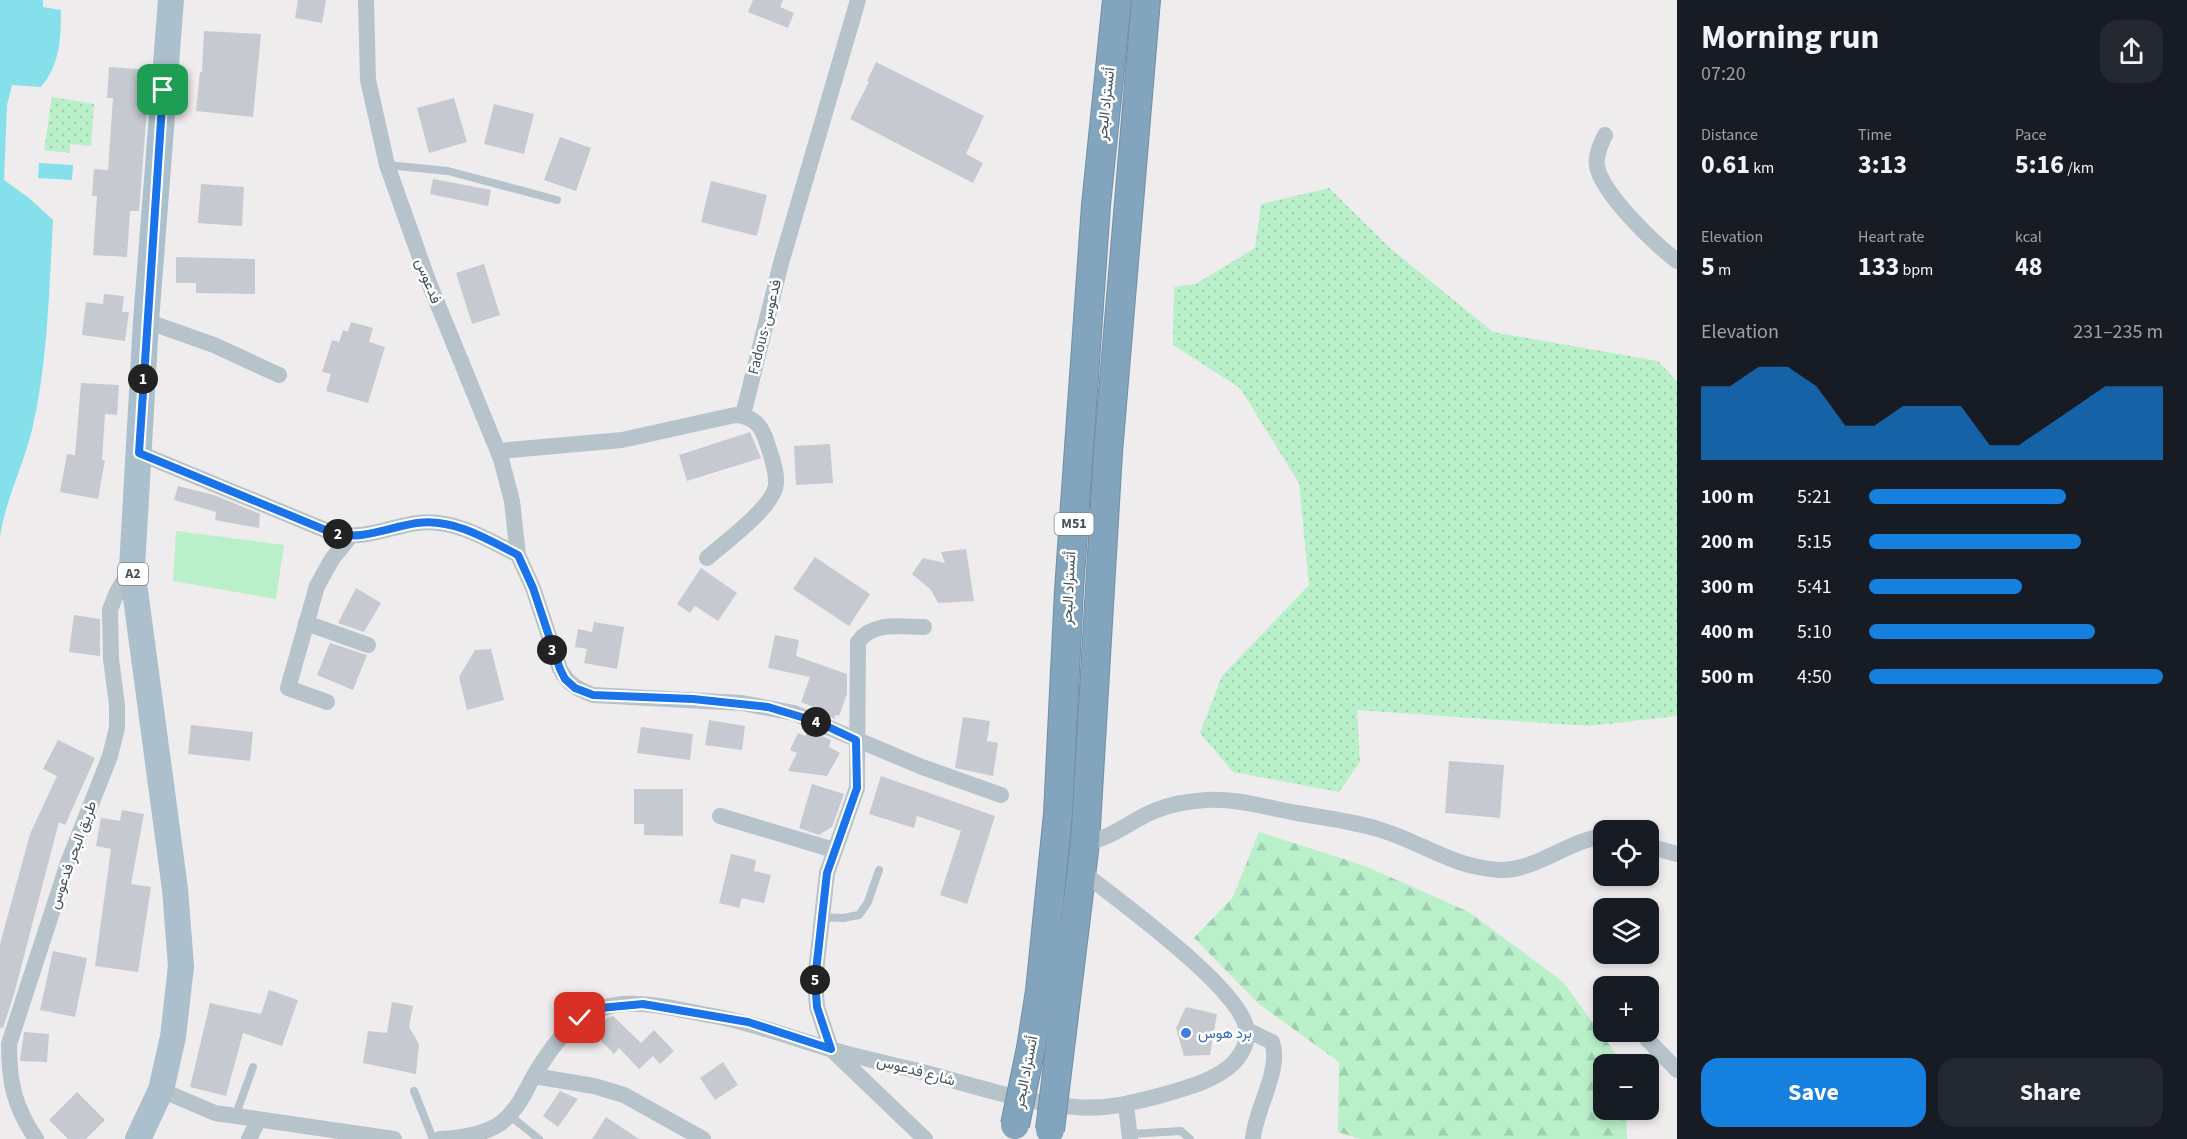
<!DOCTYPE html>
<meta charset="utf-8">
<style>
body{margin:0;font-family:"Source Sans 3",Vazirmatn,sans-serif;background:#242831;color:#f1f3f6;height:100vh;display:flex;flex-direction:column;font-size:22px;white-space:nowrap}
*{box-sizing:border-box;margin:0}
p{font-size:20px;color:#9ea1a6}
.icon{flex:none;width:33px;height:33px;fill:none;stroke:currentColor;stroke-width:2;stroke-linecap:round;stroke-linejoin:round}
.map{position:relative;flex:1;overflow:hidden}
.details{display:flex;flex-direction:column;background:#171b24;width:510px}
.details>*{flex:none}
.fabs{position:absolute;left:1593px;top:820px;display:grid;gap:12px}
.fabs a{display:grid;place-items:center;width:66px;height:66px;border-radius:12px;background:#171b24;box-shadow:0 3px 9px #0003;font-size:30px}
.pin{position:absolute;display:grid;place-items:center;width:51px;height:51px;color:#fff;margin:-26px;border-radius:12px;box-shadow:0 3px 9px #0006}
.km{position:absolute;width:30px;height:30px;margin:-15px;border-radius:50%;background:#222;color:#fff;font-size:16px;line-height:30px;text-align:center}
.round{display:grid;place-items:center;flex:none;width:63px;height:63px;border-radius:18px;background:#242831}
.overview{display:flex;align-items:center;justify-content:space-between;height:102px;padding:0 24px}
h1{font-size:33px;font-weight:700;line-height:45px}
.stats{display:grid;grid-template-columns:repeat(3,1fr);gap:9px;height:102px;padding:6px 24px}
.stats div{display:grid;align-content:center}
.stats b{font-size:26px;font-weight:700}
.stats small{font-size:16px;font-weight:400}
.stats p{font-size:16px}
.chart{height:168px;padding:12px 24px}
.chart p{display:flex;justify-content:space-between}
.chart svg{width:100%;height:108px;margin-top:6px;fill:#1680df;opacity:.7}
.cta{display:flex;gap:12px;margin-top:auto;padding:12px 24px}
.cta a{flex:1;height:69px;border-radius:18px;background:#1680df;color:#fff;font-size:24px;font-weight:700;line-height:69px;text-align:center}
.cta a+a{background:#242831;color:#f1f3f6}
ul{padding:0 24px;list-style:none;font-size:20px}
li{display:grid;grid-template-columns:96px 72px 1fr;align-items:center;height:45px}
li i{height:15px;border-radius:8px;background:#1680df}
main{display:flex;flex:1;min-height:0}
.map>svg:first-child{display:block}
.grass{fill:url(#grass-dots)}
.forest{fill:url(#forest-firs)}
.park{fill:#b9efc9}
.water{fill:#85e0ec}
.building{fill:#c6cad0}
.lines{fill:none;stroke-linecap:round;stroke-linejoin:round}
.motorway-casing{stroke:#6e8fa8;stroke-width:30}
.service{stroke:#b7c3ca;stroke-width:8}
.minor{stroke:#b7c3ca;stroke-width:16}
.primary{stroke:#abbfcc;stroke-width:26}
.motorway{stroke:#83a4bd;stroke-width:28}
.motorway-bridge-casing{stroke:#6e8fa8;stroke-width:30;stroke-linecap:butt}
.motorway-bridge{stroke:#83a4bd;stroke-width:28}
.route-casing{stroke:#fff;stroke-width:12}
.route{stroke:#1a73e8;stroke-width:8}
.shop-dot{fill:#3f7fe0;stroke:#fff;stroke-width:2}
.labels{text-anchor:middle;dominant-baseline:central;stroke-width:5;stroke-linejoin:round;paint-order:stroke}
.shield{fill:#fff;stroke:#7d868c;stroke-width:1.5}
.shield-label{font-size:14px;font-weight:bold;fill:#45525a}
.street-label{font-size:15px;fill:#45525a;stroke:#fff}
.shop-label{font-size:15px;fill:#366cbe;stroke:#fff;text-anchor:start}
</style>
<main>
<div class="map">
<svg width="1677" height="1139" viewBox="0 0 1677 1139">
<defs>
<pattern id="grass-dots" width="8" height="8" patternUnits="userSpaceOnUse" patternTransform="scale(1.5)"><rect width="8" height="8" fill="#b9efc9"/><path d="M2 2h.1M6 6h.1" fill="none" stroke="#a0cfaf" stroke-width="1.8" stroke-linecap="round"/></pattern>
<pattern id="forest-firs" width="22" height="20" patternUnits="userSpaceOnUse" patternTransform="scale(1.5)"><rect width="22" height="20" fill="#b9efc9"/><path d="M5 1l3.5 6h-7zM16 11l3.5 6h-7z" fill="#a0cfaf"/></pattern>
</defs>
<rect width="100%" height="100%" fill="#efeced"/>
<g class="grass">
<path d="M52,97L94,104L91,146L70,144L69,153L44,150Z"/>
<path d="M1329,188L1390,248L1493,332L1658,361L1677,382V716L1589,726L1357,710L1360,762L1339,792L1233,772L1200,733L1222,676L1309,585L1299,483L1240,388L1173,345L1174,287L1196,284L1255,248L1261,204Z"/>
</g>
<path class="forest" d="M1259,832L1365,866L1469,912L1563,982L1624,1065H1604V1110H1626L1627,1139H1360L1338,1132L1339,1062L1259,1004L1194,938L1233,897Z"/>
<path class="park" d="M176,531L284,545L276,599L173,581Z"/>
<g class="water">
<path d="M0,0H43V7L61,10C61,38 60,65 41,87L12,85L7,105L4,180L29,198L53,220C49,290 48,362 32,430C23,466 6,499 0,536Z"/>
<path d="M39,163L73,165L72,180L38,178Z"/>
</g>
<g class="building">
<path d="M298,0H326L322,23L295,18Z"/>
<path d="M753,0H783L780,7L794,13L788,28L748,12Z"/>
<path d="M204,31L261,34L253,117L196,111L200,72H202Z"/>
<path d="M876,62L984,116L966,154L983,163L973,183L850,119L869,82L867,81Z"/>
<path d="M109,67L150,70L139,211H130L127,257L93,255L97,196H92L94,169L108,170L113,98H107Z"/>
<path d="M454,98L467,142L429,153L417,108Z"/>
<path d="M494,104L534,114L524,154L484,144Z"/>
<path d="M560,137L591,148L576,191L544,180Z"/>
<path d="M433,179L491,190L488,206L430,194Z"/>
<path d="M711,181L767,195L757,236L701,222Z"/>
<path d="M201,184L244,187L242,226L198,223Z"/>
<path d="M176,257L255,259V294L196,293V283H176Z"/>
<path d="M484,264L500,315L472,324L456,273Z"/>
<path d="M104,294L124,296L122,312H129L125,341L82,335L86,302L103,304Z"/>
<path d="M351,322L373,328L369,342L385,347L368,403L326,391L331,374L322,372L332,340L339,342L343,330L348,332Z"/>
<path d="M81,383L119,385L117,415L105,414L102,460H105L98,499L60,492L67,454L75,455Z"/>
<path d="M750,432L761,458L687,481L679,455Z"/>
<path d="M830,444L833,483L796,485L794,446Z"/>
<path d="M178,486L214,495L260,514L259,528L215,520L216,512L174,500Z"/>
<path d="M966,549L974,601L938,603L931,590L912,574L923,558L945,563L941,552Z"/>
<path d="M815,557L870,594L849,626L793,589Z"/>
<path d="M701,568L737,593L718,621L695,606L690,613L677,604Z"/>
<path d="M356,588L381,603L364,632L338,623Z"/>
<path d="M74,615L100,619V656L69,652Z"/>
<path d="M594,622L624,627L617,669L584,663L587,649L575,647L578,629L592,632Z"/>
<path d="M775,635L799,640L796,656L847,674V694L839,716L835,715V719L819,712L821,710L801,702L810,677L768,668Z"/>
<path d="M330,643L367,655L353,690L317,675Z"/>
<path d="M491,649L504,700L467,710L459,677L475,650Z"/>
<path d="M963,717L990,721L987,741L998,743L993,776L955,768Z"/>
<path d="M709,720L745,726L742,750L705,745Z"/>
<path d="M191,725L253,732L250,761L188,754Z"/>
<path d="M641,727L693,734L690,760L637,753Z"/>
<path d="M808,730L831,740L829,747L840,753L827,776L788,771L797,753L790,750L798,733L805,736Z"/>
<path d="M58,740L95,758L65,825L59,822L14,994L3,1028H0V944L30,834L57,776L43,769Z"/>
<path d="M1449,761L1504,765L1500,818L1445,813Z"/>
<path d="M881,776L995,816L967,904L940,895L961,831L917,816L914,828L869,814Z"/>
<path d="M812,784L844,794L832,827L819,835L799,828Z"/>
<path d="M634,789H683V836L644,835V824H634Z"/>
<path d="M122,810L144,814L131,884L151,887L138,972L95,966L111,849L96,846L101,818L120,821Z"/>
<path d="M731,854L756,860L754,871L771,875L764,903L742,898L739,908L719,903Z"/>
<path d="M53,951L87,958L75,1017L40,1010Z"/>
<path d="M269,990L298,1000L282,1046L243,1033L226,1096L190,1087L210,1003L261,1014Z"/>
<path d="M392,1002L413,1006L409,1027L419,1044L416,1074L363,1063L368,1031L387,1033Z"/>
<path d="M1186,1007L1217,1014L1210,1055L1184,1056L1176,1028Z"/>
<path d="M613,1016L641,1043L654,1030L674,1051L660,1064L653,1056L639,1069L619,1048L614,1054L593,1033L607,1018Z"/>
<path d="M24,1032L49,1034L47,1062L20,1061Z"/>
<path d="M723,1062L738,1085L715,1100L700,1078Z"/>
<path d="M560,1091L578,1099L558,1127L543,1116Z"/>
<path d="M77,1092L105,1120L86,1139H68L49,1120Z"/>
<path d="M606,1117L639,1139H592Z"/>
</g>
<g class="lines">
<g class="motorway-casing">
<g id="motorway">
<path d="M1031,1048L1040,991L1058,814L1069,590L1096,205L1117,0"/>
<path d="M1059,1056L1085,843L1108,452L1146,0"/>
</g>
</g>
<g class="service">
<path d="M387,165L448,171L557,200"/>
<path d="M822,917L843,918L859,915L868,902L879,870"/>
<path d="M414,1091L433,1139"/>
<path d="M509,1115L539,1139"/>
<path d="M235,1117L253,1067"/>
<path d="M1130,1134L1181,1131L1190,1139"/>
</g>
<g class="minor">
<path d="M366,0L368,80L387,165L429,283L501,459L512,501L518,555"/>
<path d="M1605,135C1601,144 1595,156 1597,166C1602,194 1655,244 1677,261"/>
<path d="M146,321L214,345L279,375"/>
<path d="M743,415L781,263L858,0"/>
<path d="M498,451L622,440L735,415C754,416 762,426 767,443C771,456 777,470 776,484C775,506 724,543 707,558"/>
<path d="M139,453L335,534C364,540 389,527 417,523C453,518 487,539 518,555L533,588L560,669C568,684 577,689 593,695L742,703L794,713L922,767L1001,795"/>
<path d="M306,623L368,645"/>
<path d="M924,627C902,627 872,621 858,642L857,788L827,873L815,980L817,1007L831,1049L925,1139"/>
<path d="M327,702L288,688L317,586L332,559L350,537"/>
<path d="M720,816L834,850"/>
<path d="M1085,843C1111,839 1130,821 1154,811C1170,804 1189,801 1207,800C1237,798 1268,808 1297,813C1325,818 1353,821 1381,830C1426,844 1451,867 1501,870C1536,871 1574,837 1604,837"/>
<path d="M1648,846L1677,854"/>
<path d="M1247,1030L1272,1042C1282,1070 1255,1109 1253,1139"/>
<path d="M1646,1038L1677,1070"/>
<path d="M534,1076L594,1086L624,1095L703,1139"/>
<path d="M161,1090L215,1113L394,1139"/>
<path d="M1126,1105L1130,1139"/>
<path d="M36,1139C14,1106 9,1083 9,1044L68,863L110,756L117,728V705L111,659L110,610L117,592L132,568"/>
<path d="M249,1139L258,1121"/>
<path d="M440,1139C459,1138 485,1134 501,1123C515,1112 523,1097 531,1081C552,1044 577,1008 623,1004C651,1002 681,1010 708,1015C750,1022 789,1037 830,1049C863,1059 897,1065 930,1074C978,1087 1026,1103 1076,1107C1107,1110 1136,1102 1166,1094C1188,1087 1210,1082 1229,1067C1240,1058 1250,1042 1246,1027C1237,986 1118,900 1081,871"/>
</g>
<path class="primary" d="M138,1139L161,1090L173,1037L181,966L175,889L132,568L146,321L171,0"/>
<use href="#motorway" class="motorway"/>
<g class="motorway-bridge-casing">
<g id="motorway-bridge">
<path d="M1015,1125L1031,1048"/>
<path d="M1050,1130L1059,1056"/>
</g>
</g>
<use href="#motorway-bridge" class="motorway-bridge"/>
</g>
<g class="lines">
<g class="route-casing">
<path id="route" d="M163,90L139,453L335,534C364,540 389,527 417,523C453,518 487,539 518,555L533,588L560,669L565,679L575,688L593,695L693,699L768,707L818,722L856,740L857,788L827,873L815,980L817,1007L831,1049L748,1022L643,1004L600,1008L580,1018"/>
</g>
<use href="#route" class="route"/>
</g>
<circle class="shop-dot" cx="1186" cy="1033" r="6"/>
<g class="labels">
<g class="shield">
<rect x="1054.5" y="513" width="39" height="22" rx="4.5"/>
<rect x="118" y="563" width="30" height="22" rx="4.5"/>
</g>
<g class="shield-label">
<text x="1074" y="524">M51</text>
<text x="133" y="574">A2</text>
</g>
<g class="street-label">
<text transform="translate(1106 104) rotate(-84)">أتستراد البحر</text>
<text transform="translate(428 281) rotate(69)">فدعوس</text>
<text transform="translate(765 327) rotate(-76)">Fadous-فدعوس</text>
<text transform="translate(1069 588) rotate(-87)">أتستراد البحر</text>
<text transform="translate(73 855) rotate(-70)">طريق البحر فدعوس</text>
<text transform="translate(916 1071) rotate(15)">شارع فدعوس</text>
<text transform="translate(1026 1072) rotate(-79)">أتستراد البحر</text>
</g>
<g class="shop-label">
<text x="1198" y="1033">برد هوس</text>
</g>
</g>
</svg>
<div class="fabs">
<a><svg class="icon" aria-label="locate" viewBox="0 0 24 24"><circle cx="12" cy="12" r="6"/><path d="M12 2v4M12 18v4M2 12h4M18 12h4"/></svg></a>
<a><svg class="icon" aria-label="layers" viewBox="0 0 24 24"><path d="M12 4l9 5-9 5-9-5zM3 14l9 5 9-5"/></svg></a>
<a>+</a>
<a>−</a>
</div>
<div class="pin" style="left:163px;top:90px;background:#1e9e55"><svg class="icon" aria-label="arrive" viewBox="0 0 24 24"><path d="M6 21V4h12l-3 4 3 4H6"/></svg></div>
<div class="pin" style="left:580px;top:1018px;background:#d93025"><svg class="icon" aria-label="check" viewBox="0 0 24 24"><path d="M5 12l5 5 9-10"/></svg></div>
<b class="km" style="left:143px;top:379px">1</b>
<b class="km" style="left:338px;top:534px">2</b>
<b class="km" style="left:552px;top:650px">3</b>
<b class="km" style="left:816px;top:722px">4</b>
<b class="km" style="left:815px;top:980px">5</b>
</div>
<section class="details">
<div class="overview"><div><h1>Morning run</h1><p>07:20</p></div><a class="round"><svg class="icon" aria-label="share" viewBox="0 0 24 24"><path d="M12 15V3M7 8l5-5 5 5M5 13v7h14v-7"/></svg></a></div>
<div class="stats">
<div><p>Distance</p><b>0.61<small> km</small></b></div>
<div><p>Time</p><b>3:13</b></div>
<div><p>Pace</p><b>5:16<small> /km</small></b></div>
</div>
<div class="stats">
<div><p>Elevation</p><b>5<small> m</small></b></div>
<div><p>Heart rate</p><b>133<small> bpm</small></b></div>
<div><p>kcal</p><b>48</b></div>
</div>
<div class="chart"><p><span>Elevation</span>231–235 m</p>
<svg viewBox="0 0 160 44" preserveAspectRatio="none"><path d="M0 44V14L10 14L20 6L30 6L40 14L50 30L60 30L70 22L80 22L90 22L100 38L110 38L120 30L130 22L140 14L150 14L160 14V44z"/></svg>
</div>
<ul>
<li><b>100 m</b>5:21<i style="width:67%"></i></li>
<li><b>200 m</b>5:15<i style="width:72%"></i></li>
<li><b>300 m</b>5:41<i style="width:52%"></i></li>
<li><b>400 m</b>5:10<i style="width:77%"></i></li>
<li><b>500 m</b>4:50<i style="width:100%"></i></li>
</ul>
<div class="cta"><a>Save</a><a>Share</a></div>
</section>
</main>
